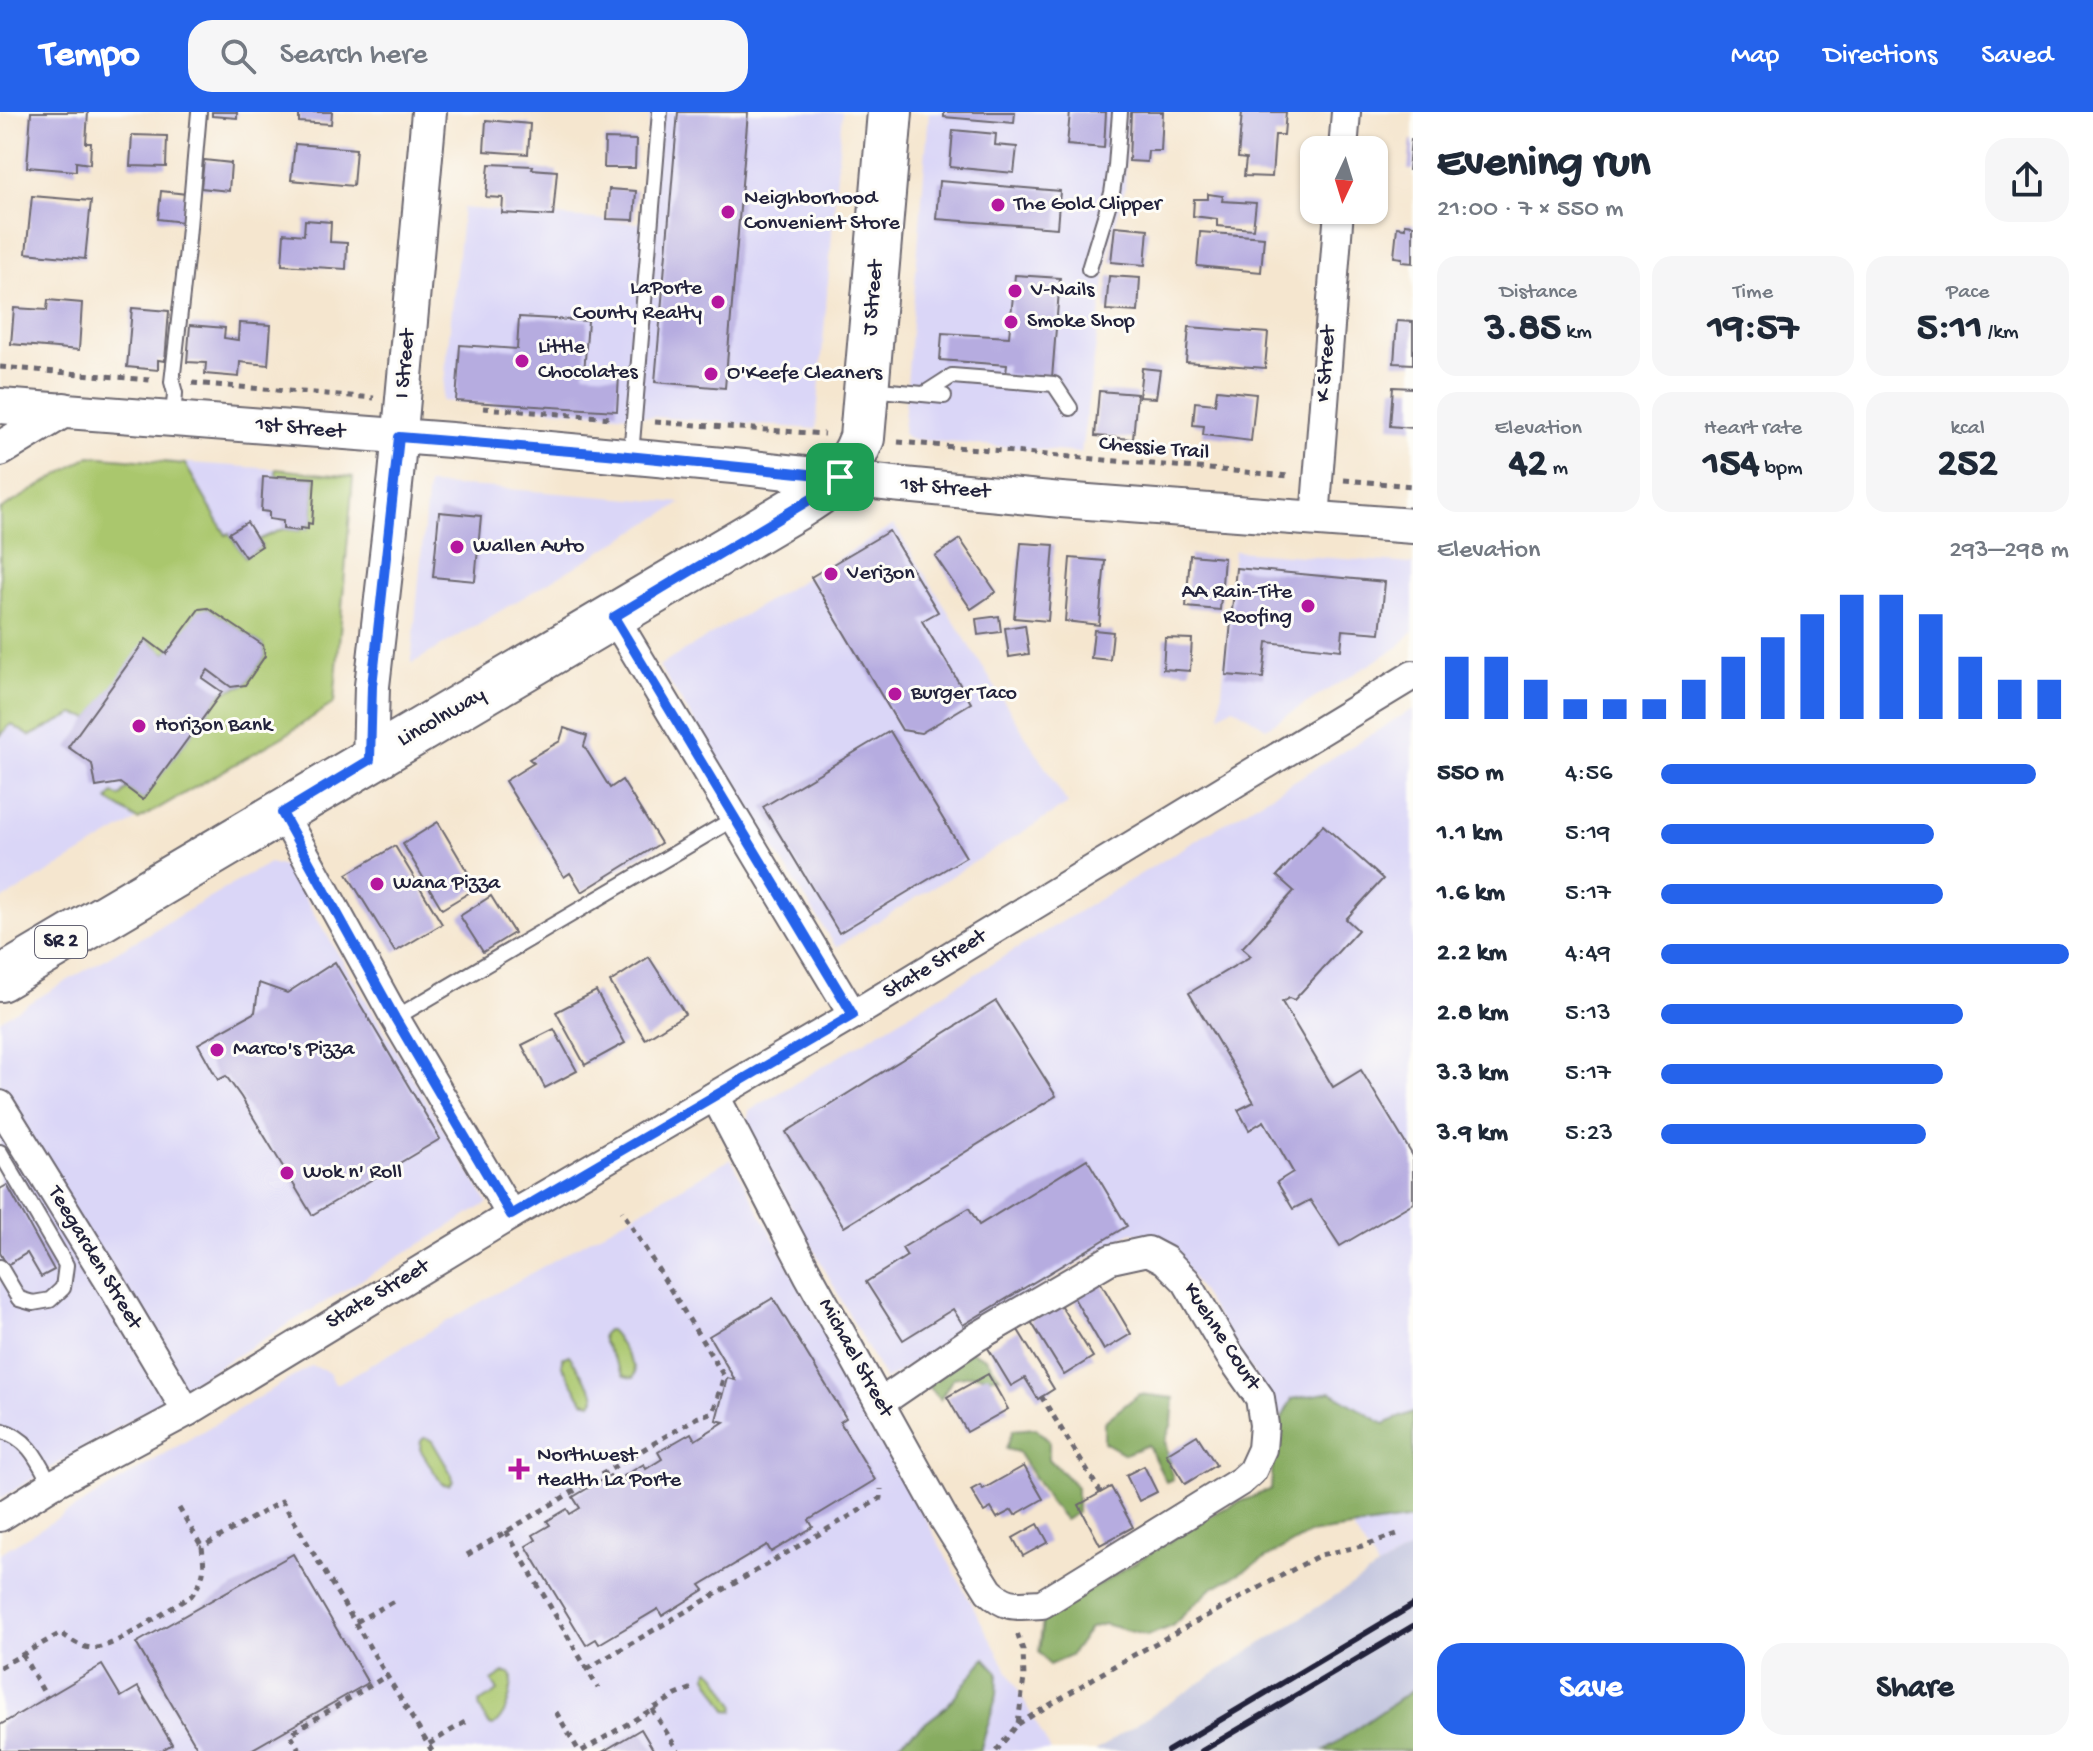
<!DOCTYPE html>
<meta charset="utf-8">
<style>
body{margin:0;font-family:"Gochi Hand",sans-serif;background:#f6f6f7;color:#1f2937;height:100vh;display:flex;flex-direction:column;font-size:30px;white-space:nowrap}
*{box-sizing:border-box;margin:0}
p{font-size:26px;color:#747a83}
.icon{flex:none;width:44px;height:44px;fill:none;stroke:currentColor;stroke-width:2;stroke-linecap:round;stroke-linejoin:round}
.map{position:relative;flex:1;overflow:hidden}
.details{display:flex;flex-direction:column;background:#fff;width:680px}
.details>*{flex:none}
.needle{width:52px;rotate:184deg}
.controls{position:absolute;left:1300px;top:24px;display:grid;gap:16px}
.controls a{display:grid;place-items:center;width:88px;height:88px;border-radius:16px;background:#fff;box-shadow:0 2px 6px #0004;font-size:40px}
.pin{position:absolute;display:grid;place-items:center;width:68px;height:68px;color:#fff;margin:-34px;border-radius:16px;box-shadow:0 4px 12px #0006}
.round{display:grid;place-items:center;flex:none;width:84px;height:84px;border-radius:24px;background:#f6f6f7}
.summary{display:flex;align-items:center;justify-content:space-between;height:136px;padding:0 24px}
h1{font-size:44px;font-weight:700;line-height:60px}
.stats{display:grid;grid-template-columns:repeat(3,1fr);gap:12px;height:136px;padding:8px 24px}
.stats div{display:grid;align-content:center;border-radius:20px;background:#f6f6f7;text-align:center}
.stats b{font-size:40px;font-weight:700}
.stats small{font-size:22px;font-weight:400}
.stats p{font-size:22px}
.chart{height:224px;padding:16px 24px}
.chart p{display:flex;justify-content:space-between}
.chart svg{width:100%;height:144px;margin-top:8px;stroke:#2563eb;stroke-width:6}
.button{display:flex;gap:16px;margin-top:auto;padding:16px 24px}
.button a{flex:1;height:92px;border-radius:24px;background:#2563eb;color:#fff;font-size:32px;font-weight:700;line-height:92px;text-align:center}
.button a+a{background:#f6f6f7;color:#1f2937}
ul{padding:0 24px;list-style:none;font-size:26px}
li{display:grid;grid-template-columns:128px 96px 1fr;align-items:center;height:60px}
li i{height:20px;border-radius:10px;background:#2563eb}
header{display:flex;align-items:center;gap:48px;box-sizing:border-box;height:112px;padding:0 40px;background:#2563eb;color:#fff}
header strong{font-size:38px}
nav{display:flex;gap:44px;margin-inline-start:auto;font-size:28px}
.search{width:560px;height:72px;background:#f6f6f7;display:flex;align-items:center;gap:20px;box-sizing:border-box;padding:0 28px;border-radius:24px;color:#747a83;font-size:30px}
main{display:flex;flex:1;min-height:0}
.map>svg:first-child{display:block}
.built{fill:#dad6f7}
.industrial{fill:#c0c2dd}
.green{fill:#aac76d;stroke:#667454;stroke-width:2}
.forest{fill:#87ac60;stroke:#54674e;stroke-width:2}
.building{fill:#b6ace0}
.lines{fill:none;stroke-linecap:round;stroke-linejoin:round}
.service-casing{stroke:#6c676f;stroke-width:18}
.minor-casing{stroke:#6c676f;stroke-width:32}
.tertiary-casing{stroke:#6c676f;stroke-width:38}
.primary-casing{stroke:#6c676f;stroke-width:48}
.path{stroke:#6c676f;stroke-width:5;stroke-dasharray:6 6;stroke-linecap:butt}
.service{stroke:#fff;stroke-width:14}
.minor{stroke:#fff;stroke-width:28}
.tertiary{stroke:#fff;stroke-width:34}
.primary{stroke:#fff;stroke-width:44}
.rail{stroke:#22223b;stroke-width:6}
.route-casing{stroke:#fff;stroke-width:16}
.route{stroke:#2563eb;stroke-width:10}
.poi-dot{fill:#b5179e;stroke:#fdfcf7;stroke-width:3}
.labels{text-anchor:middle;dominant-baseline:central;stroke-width:6;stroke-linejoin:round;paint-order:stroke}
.shield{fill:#fdfcf7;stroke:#646373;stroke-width:2}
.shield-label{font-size:20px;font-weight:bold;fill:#22223b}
.poi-label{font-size:22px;fill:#22223b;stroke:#fdfcf7;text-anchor:start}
.street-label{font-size:22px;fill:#22223b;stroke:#fdfcf7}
</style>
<header>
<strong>Tempo</strong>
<div class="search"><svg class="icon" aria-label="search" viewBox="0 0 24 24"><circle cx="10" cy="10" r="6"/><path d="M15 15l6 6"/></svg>Search here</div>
<nav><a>Map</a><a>Directions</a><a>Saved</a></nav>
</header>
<main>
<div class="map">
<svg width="1413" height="1639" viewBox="0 0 1413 1639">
<rect width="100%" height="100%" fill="#fdfcf7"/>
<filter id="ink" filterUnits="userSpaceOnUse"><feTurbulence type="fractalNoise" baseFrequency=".0125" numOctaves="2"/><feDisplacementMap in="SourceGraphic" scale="16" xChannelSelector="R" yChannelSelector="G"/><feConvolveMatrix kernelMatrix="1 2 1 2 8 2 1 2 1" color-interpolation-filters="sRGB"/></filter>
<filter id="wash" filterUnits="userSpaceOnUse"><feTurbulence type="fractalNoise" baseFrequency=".006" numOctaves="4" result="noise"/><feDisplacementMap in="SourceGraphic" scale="32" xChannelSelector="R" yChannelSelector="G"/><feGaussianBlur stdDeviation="1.8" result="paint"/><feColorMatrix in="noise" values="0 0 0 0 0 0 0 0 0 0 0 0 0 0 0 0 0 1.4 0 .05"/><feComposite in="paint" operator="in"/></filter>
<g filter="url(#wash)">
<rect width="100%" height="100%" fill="#f5e6cf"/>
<g class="built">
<path d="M650,0H842L816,317L442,289L463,96L640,111Z"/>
<path d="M929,0H1128L1125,76L1110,131L1081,341L909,327L903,321Z"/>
<path d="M90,344L276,357L353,365L334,591L0,789V398Z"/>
<path d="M428,373L483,375L682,391L411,552Z"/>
<path d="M894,413L1068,692L836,835L659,554Z"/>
<path d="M1234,439L1413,452V519L1398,535L1266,616L1233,595L1220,603Z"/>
<path d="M1413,597V1435L1378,1456L1170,1131L1148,1123L1131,1120L885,1268L747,1015L749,999Z"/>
<path d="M269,751L286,755L488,1091L0,1387V908Z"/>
<path d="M731,1047L1051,1639H0V1441L311,1254L323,1257L330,1262L335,1272H337Z"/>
</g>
<path class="industrial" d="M1413,1435V1639H1095L1378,1456Z"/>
<g class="green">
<path d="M90,344L185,352L226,423L229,421L245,445L262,434L258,428L283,417L300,419V416L308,417V411H312L315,366L278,364L276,363V357L353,365L334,591L284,624L138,708L108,688L113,681L120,685L127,676L143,687L222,580L245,573L265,544L263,533L207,496L166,542L147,528L90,606L74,602L30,624L11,612L0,624V398Z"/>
<path d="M607,1218H610L614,1222L634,1255L635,1261L633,1266L624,1264L603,1229L602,1223Z"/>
<path d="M569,1243L594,1281L595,1286L592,1291L583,1289L562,1254V1246Z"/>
<path d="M424,1326H427L432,1329L452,1363L453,1368L450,1373L442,1372L420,1337L421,1329Z"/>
<path d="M710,1558L716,1562L735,1593L734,1599L727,1598L707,1564V1560Z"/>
<path d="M504,1561L511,1562L512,1566C511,1583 507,1604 493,1614L489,1613L480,1597L479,1591L498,1579L492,1569Z"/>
</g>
<g class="forest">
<path d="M968,1238L986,1246L1000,1265L972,1263L953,1266L940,1288L929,1276L937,1257Z"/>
<path d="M1331,1280L1384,1312L1413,1300V1407L1309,1422L1211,1477L1172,1514L1147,1524L1104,1512L1090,1516L1070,1544L1049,1553L1039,1540L1043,1507L1219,1399L1271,1377L1275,1319L1292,1287Z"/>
<path d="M1139,1282L1174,1286L1172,1311L1165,1329L1173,1367L1166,1370L1148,1333L1125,1342L1104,1330V1310Z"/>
<path d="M1036,1316L1049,1328V1347L1077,1375V1401L1065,1408L1050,1390L1018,1340L1006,1337L1013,1318Z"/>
<path d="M985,1546L998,1560L997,1583L980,1639H889L946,1595Z"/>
<path d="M1413,1578V1639H1324Z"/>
</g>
<g id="blocks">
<g class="building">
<path d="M31,0H88L86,31H91L90,52L76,50V59L27,55Z"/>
<path d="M212,0H237V6L212,4Z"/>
<path d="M299,0H332L331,12L299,10Z"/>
<path d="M678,0H748L725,276L655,270Z"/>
<path d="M944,0H1015L1014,11L944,5Z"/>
<path d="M1070,0H1106L1104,36L1067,33Z"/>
<path d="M1131,0H1163L1161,39H1148L1147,50L1129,49Z"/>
<path d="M1242,0H1286L1284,23H1275L1272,65L1244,64L1246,47L1238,46Z"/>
<path d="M486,8L530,12L528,42L484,39Z"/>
<path d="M953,18L996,22L995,33L1017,35L1014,61L950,55Z"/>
<path d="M132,23L167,24L166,55L130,54Z"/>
<path d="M605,27L636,28L635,56H604Z"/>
<path d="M1411,28H1413V58H1408Z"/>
<path d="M295,32L356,37L353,74L291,68Z"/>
<path d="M204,48L231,51L229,79L201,76Z"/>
<path d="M489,52L533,54L532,57L557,59L553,104L502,101L503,86L486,85Z"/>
<path d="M939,69L1060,79L1057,116L936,107Z"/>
<path d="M609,77L636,79L634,108L607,107Z"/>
<path d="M161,79L186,82L183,110L158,107Z"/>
<path d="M1208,82L1223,84L1222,89L1256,91L1253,117L1217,114V107L1193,104L1194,87H1208Z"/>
<path d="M32,84L91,89L85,147L26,141Z"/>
<path d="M305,108L331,110L330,130L347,131L346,157L282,153L284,121L304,123Z"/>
<path d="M1405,112L1413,113V151L1402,150V146L1394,145L1397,115L1405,116Z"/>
<path d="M1115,114L1148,117L1145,153L1111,150Z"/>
<path d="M1200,120L1264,125L1261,160L1197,154Z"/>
<path d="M1015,163L1060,166L1052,266L1006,262L1007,253L940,248L942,221L1009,225Z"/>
<path d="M1109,164L1140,166L1138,200L1106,198Z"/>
<path d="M48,188L82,191L79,238L11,232L14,196L47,198Z"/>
<path d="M132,196L169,199L165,249L158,248V258L127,255Z"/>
<path d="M519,205L588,209L584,261L619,264L617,299L456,289L460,233L517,237Z"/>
<path d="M1397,209L1413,210V252L1394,251Z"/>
<path d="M239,211L271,213L268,253L240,250L239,265L205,262L206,251L187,250L190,213L225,216L224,226L238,228Z"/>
<path d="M1189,215L1268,221L1265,256L1186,250Z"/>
<path d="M1142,256L1160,258L1156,286L1139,285Z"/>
<path d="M1393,275L1413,276V316L1390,314Z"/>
<path d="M1217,278L1256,282L1251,329L1203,323L1204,314L1193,313L1195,290L1215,292Z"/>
<path d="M1099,279L1137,282L1133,327L1095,324Z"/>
<path d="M278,364L315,366L312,412L308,411V417L300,416V419L283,417V409L269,407V400L261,399L263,365L278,366Z"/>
<path d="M439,400L481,404L475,469L433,465Z"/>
<path d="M247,410L262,434L245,445L229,421Z"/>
<path d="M889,419L938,500L922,509L971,591L921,621L902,618L811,465Z"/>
<path d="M960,427L996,480L971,497L935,444Z"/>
<path d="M1021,431L1054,433L1048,509L1014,506Z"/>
<path d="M1190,443L1224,446L1220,498L1186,495Z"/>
<path d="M1070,446L1105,449L1099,513L1065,509Z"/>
<path d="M1236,456L1385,470L1380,521L1343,518L1341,538L1267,530L1263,566L1226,563Z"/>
<path d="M208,496L263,533L265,544L245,573L231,575L208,558L202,566L222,580L143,688L120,671L96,675L92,652L68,635L146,527L166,542L199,497Z"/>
<path d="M999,504L1001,520L978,523L976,507Z"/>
<path d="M1025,513L1029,542L1009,545L1005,516Z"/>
<path d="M1094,518L1113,520L1110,548L1091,546Z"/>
<path d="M1165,526L1192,527L1190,559L1163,557Z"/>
<path d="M564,616L587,624L584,634L610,676L622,668L661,731L582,780L570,761L564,765L505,669L534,651L529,647L560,629Z"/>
<path d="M890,619L966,745L839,821L763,695Z"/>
<path d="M438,710L477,776L442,797L403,732Z"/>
<path d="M1323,713L1383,767L1346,807L1358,818L1294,888L1289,886L1282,890L1333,975L1361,958L1413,1044V1091L1340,1134L1310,1088L1293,1097L1277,1070L1293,1060L1264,1009L1249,1018L1238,998L1254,990L1189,881L1251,844L1242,836L1294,779L1277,764Z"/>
<path d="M395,734L442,812L395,840L347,762Z"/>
<path d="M491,784L514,821L483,840L460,804Z"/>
<path d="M649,845L685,902L645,927L610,870Z"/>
<path d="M335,850L440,1027L312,1103L241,985L226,964L218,968L198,932L255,900L259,871L287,881Z"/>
<path d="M596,879L625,931L585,953L556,900Z"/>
<path d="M996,889L1056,984L844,1115L786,1020Z"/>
<path d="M554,917L577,959L545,976L522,933Z"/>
<path d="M1087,1047L1127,1114L963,1213L953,1197L903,1228L866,1170L907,1144L902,1136L969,1096L979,1113Z"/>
<path d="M7,1073L54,1158L41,1165L27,1141L7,1153L0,1141V1077Z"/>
<path d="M1098,1166L1131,1222L1104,1238L1071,1181Z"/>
<path d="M773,1186L846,1306L840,1310L875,1368L809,1408L813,1415L771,1440L767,1433L700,1473L704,1478L662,1504L658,1497L599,1532L596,1527L586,1533L526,1434L536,1428L533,1423L550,1413L547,1409L567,1397L570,1402L580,1396L573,1385L610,1363L617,1373L627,1368L624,1364L644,1352L646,1357L662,1347L658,1340L691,1321L695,1328L724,1310L716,1308L727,1266L735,1268L709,1224Z"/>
<path d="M1059,1191L1093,1245L1064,1263L1030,1208Z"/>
<path d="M1018,1218L1054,1277L1038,1287L1025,1266L1011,1274L988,1236Z"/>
<path d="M988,1262L1008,1297L967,1320L947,1285Z"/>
<path d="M1197,1323L1216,1353L1185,1372L1166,1342Z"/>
<path d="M1024,1354L1043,1387L1015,1403L1012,1398L997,1406L991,1396L984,1400L971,1378L980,1373L983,1377Z"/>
<path d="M1144,1354L1157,1380L1139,1389L1126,1363Z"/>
<path d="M1111,1375L1133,1415L1100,1433L1079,1393Z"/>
<path d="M1038,1412L1048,1430L1023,1444L1013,1426Z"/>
<path d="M293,1442L368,1571L249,1639H199L136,1531Z"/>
<path d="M102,1553L121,1585L138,1575L172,1632L161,1639H0V1613Z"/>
<path d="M641,1617L654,1639H604Z"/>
</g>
</g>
</g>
<g filter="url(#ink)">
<use href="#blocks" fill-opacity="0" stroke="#6c676f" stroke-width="2"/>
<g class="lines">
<g class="service-casing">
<g id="service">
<path d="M1089,157L1112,81L1116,54L1120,0"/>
<path d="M869,277L944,284"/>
<path d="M924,282L952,264L1054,272L1070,296"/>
<path d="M173,306L175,281L172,270L187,138L199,0"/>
<path d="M631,343L660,0"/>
<path d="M395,906L735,706"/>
<path d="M0,1040L66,1153L63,1176L50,1188L33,1191L19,1187L0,1155"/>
<path d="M0,1318C29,1326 38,1348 51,1373"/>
</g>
</g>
<g class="minor-casing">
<g id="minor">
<path d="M1343,38L1346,0"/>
<path d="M1315,407L1339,98"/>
<path d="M614,505L853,903"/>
<path d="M282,701L395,906L511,1103"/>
<path d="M715,984L809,1164L944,1407L989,1479C1008,1497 1017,1493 1042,1492L1241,1369L1252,1359L1262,1337L1264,1313L1260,1286L1229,1242L1186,1169L1165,1148L1148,1139L1111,1147L975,1226L880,1291"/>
<path d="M0,993L114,1177L187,1300"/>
<path d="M0,1405L51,1373L187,1300L511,1103L853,903L1413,563"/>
</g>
</g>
<g class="tertiary-casing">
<g id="tertiary">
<path d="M0,294L451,328L744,355L893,372L1061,388L1413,414"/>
<path d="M0,337L64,298"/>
<path d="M370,648L372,574L396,364L429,0"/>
</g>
</g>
<g class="primary-casing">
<path id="primary" d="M0,867L796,396C828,376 848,363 862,326L890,0"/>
</g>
<g class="path">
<path d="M0,255L150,268"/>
<path d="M192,271L374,286"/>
<path d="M483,296L613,306"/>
<path d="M655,310L824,322"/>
<path d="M898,330L1290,364"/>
<path d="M1344,368L1413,374"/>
<path d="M1041,1284L1101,1381"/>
<path d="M179,1396L202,1435"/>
<path d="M506,1419L598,1576"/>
<path d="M467,1443L696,1306L713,1300L724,1264L622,1099"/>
<path d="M356,1510L394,1489"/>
<path d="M22,1542L47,1586"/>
<path d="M0,1555L61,1521C71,1528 83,1537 95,1536C116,1535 170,1496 191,1484C205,1466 205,1457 202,1435L282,1389L432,1639"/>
<path d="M587,1557L881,1386V1377"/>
<path d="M652,1597L678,1639"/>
<path d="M556,1600L579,1639"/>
<path d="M1018,1612L1119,1551L1320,1443L1362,1434L1400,1421"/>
<path d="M429,1632L465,1610"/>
<path d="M300,1639L290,1622L388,1563"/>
<path d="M582,1639L676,1583L695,1575"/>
<path d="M996,1639L1018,1612L1024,1566L1023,1538L1017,1521"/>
</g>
<use href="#service" class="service"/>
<use href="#minor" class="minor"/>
<use href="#tertiary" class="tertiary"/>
<use href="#primary" class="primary"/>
<g class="rail">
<path d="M1168,1639L1413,1493"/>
<path d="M1202,1639L1413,1514"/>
</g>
</g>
</g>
<g class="lines" filter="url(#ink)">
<g class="route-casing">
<path id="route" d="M399,325L607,342L840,365L823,380L796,396L614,505L853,903L511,1103L395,906L282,701L370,648L372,574Z"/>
</g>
<use href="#route" class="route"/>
</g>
<g class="poi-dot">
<circle cx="998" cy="93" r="8"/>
<circle cx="728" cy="100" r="8"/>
<circle cx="1015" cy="179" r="8"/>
<circle cx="718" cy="190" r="8"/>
<circle cx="1011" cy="210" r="8"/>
<circle cx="522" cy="249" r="8"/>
<circle cx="711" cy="262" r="8"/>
<circle cx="457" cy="435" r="8"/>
<circle cx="831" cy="462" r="8"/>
<circle cx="1308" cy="494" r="8"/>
<circle cx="895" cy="582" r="8"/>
<circle cx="139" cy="614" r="8"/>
<circle cx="377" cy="772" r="8"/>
<circle cx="217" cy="938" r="8"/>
<circle cx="287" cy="1061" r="8"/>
<path d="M515 1345h8v8h8v8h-8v8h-8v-8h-8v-8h8z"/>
</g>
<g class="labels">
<rect class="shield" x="35" y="814" width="52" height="32" rx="6"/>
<g class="shield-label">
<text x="61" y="830">SR 2</text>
</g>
<g class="poi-label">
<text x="744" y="87">Neighborhood<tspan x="744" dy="25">Convenient Store</tspan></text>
<text x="1014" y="93">The Gold Clipper</text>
<text x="702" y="177" text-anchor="end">LaPorte<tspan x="702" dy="25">County Realty</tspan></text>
<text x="1031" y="179">V-Nails</text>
<text x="1027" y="210">Smoke Shop</text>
<text x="538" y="236">Little<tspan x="538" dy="25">Chocolates</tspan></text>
<text x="727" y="262">O'Keefe Cleaners</text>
<text x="473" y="435">Wallen Auto</text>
<text x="847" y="462">Verizon</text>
<text x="1292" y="481" text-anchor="end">AA Rain-Tite<tspan x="1292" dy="25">Roofing</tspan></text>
<text x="911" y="582">Burger Taco</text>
<text x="155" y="614">Horizon Bank</text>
<text x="393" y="772">Wana Pizza</text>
<text x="233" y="938">Marco's Pizza</text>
<text x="303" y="1061">Wok n' Roll</text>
<text x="537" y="1344">Northwest<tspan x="537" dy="25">Health La Porte</tspan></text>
</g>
<g class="street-label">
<text transform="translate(874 186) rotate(-85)">J Street</text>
<text transform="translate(406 252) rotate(-85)">I Street</text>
<text transform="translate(1327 252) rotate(-86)">K Street</text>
<text transform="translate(300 317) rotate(5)">1st Street</text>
<text transform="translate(1154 337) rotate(5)">Chessie Trail</text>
<text transform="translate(945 377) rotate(5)">1st Street</text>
<text transform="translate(442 606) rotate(-30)">Lincolnway</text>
<text transform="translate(935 853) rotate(-31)">State Street</text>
<text transform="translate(94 1146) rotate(59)">Teegarden Street</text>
<text transform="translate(378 1183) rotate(-31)">State Street</text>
<text transform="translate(1221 1225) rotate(57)">Kuehne Court</text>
<text transform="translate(855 1246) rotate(61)">Michael Street</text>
</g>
</g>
</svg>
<div class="controls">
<a><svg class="needle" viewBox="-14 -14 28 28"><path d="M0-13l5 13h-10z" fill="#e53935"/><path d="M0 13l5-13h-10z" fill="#747a83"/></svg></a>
</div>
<div class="pin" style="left:840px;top:365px;background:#1e9e55"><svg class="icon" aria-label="arrive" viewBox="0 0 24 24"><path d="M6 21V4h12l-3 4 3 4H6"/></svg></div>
</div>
<section class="details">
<div class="summary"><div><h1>Evening run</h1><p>21:00 · 7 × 550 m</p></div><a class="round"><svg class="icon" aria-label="share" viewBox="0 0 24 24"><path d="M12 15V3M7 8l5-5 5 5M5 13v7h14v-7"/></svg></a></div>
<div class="stats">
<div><p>Distance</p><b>3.85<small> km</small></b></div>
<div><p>Time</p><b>19:57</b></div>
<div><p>Pace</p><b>5:11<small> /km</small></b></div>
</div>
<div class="stats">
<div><p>Elevation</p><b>42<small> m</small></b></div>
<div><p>Heart rate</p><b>154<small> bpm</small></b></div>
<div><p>kcal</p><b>252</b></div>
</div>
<div class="chart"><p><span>Elevation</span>293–298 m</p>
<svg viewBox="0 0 160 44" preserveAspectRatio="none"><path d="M5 44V25M15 44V25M25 44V32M35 44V38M45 44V38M55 44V38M65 44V32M75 44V25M85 44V19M95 44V12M105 44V6M115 44V6M125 44V12M135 44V25M145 44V32M155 44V32"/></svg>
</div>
<ul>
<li><b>550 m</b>4:56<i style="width:92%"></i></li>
<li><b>1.1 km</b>5:19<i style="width:67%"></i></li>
<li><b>1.6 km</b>5:17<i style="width:69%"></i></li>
<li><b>2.2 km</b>4:49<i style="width:100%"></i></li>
<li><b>2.8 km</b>5:13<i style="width:74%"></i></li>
<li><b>3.3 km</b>5:17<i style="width:69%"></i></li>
<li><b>3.9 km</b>5:23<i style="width:65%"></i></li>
</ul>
<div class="button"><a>Save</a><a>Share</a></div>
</section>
</main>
